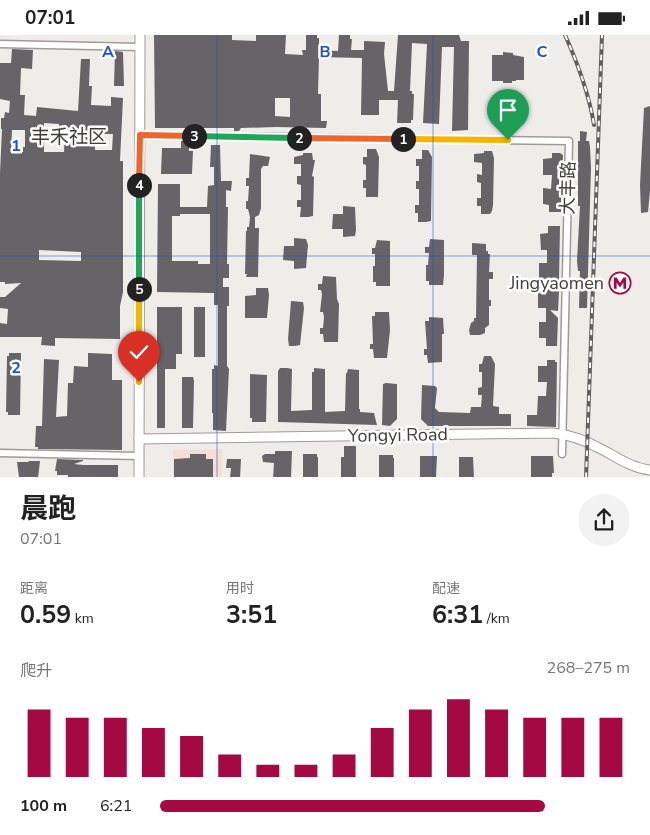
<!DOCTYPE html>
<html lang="zh">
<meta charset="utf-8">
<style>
body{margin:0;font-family:"Nunito Sans","Noto Sans SC",sans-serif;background:#f2f2f2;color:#222;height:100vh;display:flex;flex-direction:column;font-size:19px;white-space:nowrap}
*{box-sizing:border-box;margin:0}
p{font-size:16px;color:#767676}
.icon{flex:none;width:28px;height:28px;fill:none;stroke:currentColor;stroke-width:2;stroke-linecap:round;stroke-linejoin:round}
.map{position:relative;height:442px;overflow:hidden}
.details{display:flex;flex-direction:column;background:#fff;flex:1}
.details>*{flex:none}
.pin{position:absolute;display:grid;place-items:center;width:42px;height:42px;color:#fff;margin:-51px -21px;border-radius:50% 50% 50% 0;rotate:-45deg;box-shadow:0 0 5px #0007}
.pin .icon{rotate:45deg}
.km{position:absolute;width:25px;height:25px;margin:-12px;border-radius:50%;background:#222;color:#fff;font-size:14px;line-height:25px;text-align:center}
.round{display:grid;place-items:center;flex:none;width:52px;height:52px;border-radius:26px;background:#f2f2f2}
.headline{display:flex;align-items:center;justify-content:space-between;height:85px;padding:0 20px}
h1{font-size:28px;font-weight:700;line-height:38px}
.metrics{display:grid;grid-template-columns:repeat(3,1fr);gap:8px;height:85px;padding:5px 20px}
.metrics div{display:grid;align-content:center}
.metrics b{font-size:25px;font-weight:700}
.metrics small{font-size:14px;font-weight:400}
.metrics p{font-size:14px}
.chart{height:140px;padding:10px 20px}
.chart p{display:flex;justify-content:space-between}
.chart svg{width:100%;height:90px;margin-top:5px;stroke:#a40941;stroke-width:6}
ul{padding:0 20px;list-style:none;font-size:16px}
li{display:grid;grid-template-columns:80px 60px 1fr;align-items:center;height:38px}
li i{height:12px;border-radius:6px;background:#a40941}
.status{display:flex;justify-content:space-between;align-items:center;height:35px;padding:0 25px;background:#fff;direction:ltr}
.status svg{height:14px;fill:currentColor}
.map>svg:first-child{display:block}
.commercial{fill:#f6ded4}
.building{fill:#666467;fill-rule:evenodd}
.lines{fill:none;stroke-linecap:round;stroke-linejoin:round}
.street-casing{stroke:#9e9c99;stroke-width:9}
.secondary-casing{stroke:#9e9c99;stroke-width:11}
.street{stroke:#fff;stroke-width:6}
.secondary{stroke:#fff;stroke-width:9}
.rail-casing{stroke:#61605e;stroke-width:4}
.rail{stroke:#fff;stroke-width:2;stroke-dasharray:5.5;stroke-linecap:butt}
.split-1-casing{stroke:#fff;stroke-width:10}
.split-2-casing{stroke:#fff;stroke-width:10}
.split-3-casing{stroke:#fff;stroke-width:10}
.split-4-casing{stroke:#fff;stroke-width:10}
.split-5-casing{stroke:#fff;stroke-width:10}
.split-6-casing{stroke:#fff;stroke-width:10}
.split-1{stroke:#f5b400;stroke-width:6}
.split-2{stroke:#f0652b;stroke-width:6}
.split-3{stroke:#22a559;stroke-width:6}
.split-4{stroke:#f0652b;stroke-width:6}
.split-5{stroke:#22a559;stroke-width:6}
.split-6{stroke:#f5b400;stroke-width:6}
.grid{fill:none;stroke:#1d4ed8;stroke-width:1;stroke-opacity:0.55}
.labels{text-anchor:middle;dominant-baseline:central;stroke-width:5;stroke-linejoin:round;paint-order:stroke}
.street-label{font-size:18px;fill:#3e3d3c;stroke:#fff}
.poi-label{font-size:18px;fill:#3e3d3c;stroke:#fff;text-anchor:end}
.neighbourhood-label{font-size:19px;fill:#3e3d3c;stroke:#fff}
.grid-label{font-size:16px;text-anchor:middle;font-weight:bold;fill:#1d4ed8;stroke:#fff;stroke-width:5;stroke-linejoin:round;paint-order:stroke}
</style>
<div class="status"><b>07:01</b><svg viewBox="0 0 49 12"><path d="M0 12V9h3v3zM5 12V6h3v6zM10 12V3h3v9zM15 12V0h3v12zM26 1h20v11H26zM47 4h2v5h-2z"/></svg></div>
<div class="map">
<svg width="650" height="443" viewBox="0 0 650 443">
<rect width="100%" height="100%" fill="#efedea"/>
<path class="commercial" d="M222,414V442L173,443V415Z"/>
<g class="building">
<path d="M154,0H232V5L256,6V0H286L285,19L303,20L302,15H306V0H317V3H319V15L338,16L339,0H350V4H352L351,15H364V6L385,7L384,19L388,56H394L398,0H459L461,6H469L468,95L452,96L454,12H442L439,89L423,88L427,9L412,8L410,56H412V59H414L413,85H411V88H397L398,65H379V80H361L362,23L319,22L318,59H321V86H327L326,93L276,92L241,93L239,96H234V93H155ZM275,63H290V82L275,81Z"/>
<path d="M12,14L33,15L32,34L21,33L20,60H25L24,80L36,81L37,72L78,76L81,24H90L89,51H92L91,70L111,71V62L123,63L120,126H123V257L120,271V304L55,303V311L41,310L42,302H0V288L7,289L8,274L0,273V262H5L21,248L5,249V247H0V138L2,94H1V83H4L5,77L9,78L10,66L0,64V28H11ZM44,88L59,89V97H65L64,117H44ZM12,95H25V112H23V117H11ZM95,99H113L112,115H95ZM39,215L81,217V226L39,225Z"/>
<path d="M115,16L123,17L124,51H114Z"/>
<path d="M503,17L513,18V20L524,22V45H516V46H512V48H503V46H492V20H503Z"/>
<path d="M650,71V156L648,177L641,178L640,150L644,73Z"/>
<path d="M580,96L587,97L586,106H589L590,112L591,133L587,273H579L580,236H578L577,226L580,171H578V106H580Z"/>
<path d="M181,106H189V116H193L192,139H161L162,113H181Z"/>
<path d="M211,110H220L221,146H232L231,156L226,155V172H228L227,229H229V243H223V252H229V271H227V331L229,334L226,396L213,395V378H212V334H214V330L218,331V270H214V258L157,257L158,149H180V172H207L208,151L214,150V132H210ZM180,179H210V229H198V226H172V181H180Z"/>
<path d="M367,114H376L379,122L378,162H366V153H363V145H366V130L363,129V122H367Z"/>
<path d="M422,115H428L432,122L431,186L426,187H418V178H415V170H419V154H416V146H419V131H416V124H422Z"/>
<path d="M484,116H492L494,123L493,170L492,176L490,179H481V171H477V163H481V148L477,147V139L482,140V128L474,127V119L484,118Z"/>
<path d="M303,118H312L313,125H315L312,141L314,142L313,181L308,182H300L301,172H297V165H301V150L297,149V141H301V129H294V122L303,120Z"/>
<path d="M552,118H560L563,120L561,177H549V170L543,169V153L551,154L552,140H543V124L552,123Z"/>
<path d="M250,119L270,122L268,131H263L261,134V173L259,180L255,182V193H259L258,242H246L247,239H245L246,196H247V192H249L250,182L248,174H246V166H248L249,151H246V143H249Z"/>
<path d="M343,171L355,172L356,195L355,201L343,202V194H332L333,179H343Z"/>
<path d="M548,191H560L559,246L547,247L559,256L558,276L550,275L558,283L557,311H546V303H539V287H546V273H538V257L546,258V244H539V228H547V215H541L540,199L548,198Z"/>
<path d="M294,203L306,204L308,210L306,233L294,234V226L283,225L284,211H294Z"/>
<path d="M430,204L444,205V240L443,250H429V246H426V230H428L429,218H425V212H429Z"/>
<path d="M377,205L390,206V251H376V247H373V231H375V219H372V213H375Z"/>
<path d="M472,208L486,209V216H488V219H490L489,237H493V244H489V265H491V271H489V290L485,293V298L480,300H470L469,295L471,288L474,286V283H476L477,220H472Z"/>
<path d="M323,241L336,242L337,264L339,269L338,307H324L323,299H320V293H323L324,282L323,277H320L322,259L321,255H318V249H322Z"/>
<path d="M256,253H268L269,260L267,283H245V261L256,260Z"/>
<path d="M291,266L303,267L304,273L300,310L295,311H289L288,304Z"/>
<path d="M157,272H182V319H176V334H165V393H157Z"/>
<rect x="194" y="272" width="11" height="50"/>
<path d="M375,277H389L390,295L387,323H374L373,314H370V309H373L372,281H375Z"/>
<path d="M429,282L443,283L444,299H442V327L428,328L427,320H424V314H427L425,286H429Z"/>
<path d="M9,318H21L20,380H8V377H6L7,321H9Z"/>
<path d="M88,318L112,319V345H122V415L38,414V412H35L36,391H42L44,324L59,325L56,382L67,381L68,348H73L74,331L88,332Z"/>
<path d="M484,321H491L495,329L493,371L499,372V379H511V391H428L421,384L422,350L435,351L437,353L435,373L439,377L470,378L471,372H481L482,360H478V353L482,352V337H479V329H482Z"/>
<path d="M547,325H555V327H557L556,392L527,391V380H537L538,361H546L547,347H538V331H547Z"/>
<path d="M280,333H287L292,334L291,376L312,375V337H314V333L325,334V377L345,376L346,338H347L348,334L359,335V374H360V377L374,378L377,390L278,387V336Z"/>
<path d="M250,339L267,340L266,387H252V383H250Z"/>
<path d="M182,342H193L194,346L193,393H182Z"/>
<path d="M386,348L397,349V384L390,391L382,390L383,349Z"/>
<path d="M344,411H356V443H341V422H344Z"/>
<path d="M275,416H292L291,443H273L274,428L263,427L262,421L265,419H275Z"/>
<path d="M190,419H206V424H213V443H174V424L190,423Z"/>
<path d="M303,419H317V422H318V443H303Z"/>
<path d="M379,420H393V423H394V443H379Z"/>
<path d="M420,421H437L436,443H420Z"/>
<path d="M531,421H553L554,438H552V443H531Z"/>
<path d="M459,422H473L474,443H459Z"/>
<path d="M57,424L83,425V426L74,429L83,430H118V443H68V440H57V436H55Z"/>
<path d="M227,424H241L240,443H230L231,433H226Z"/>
<path d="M28,426H40L38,443L19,442L17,427H29Z"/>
</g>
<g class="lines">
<g class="street-casing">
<g id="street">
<path d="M0,9L140,12"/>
<path d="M139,100L569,106L562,419"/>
<path d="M0,418L139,421"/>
</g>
</g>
<g class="secondary-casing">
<g id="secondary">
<path d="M139,404L553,398C568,400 583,404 597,412C614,420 630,433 650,435"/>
<path d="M139,443L140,0"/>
</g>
</g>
<use href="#street" class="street"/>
<use href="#secondary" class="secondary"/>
<g class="rail-casing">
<g id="rail">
<path d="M565,0C578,29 589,59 594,90"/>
<path d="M586,443L602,0"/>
</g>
</g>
<use href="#rail" class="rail"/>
</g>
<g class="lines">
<g class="split-1-casing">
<path id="split-1" d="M403,104L508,105"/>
</g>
<g class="split-2-casing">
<path id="split-2" d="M299,103L403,104"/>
</g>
<g class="split-3-casing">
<path id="split-3" d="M194,101L299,103"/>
</g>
<g class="split-4-casing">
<path id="split-4" d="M139,150L140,100L194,101"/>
</g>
<g class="split-5-casing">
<path id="split-5" d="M139,254V150"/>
</g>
<g class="split-6-casing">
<path id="split-6" d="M139,347V254"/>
</g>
<use href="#split-1" class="split-1"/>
<use href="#split-2" class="split-2"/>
<use href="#split-3" class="split-3"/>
<use href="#split-4" class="split-4"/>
<use href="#split-5" class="split-5"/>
<use href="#split-6" class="split-6"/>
</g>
<path class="grid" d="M217,0V443M433,0V443M0,221H650"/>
<defs>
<g id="metro-ring" transform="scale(1.125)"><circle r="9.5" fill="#fff" stroke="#a40941" stroke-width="1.5"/><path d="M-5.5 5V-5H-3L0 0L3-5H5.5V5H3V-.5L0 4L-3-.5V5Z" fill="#a40941"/></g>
</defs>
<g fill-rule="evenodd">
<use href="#metro-ring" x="620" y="248"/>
</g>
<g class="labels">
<g class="street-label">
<text transform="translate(568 153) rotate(-89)">大丰路</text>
<text transform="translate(398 400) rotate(-1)">Yongyi Road</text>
</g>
<g class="poi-label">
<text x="604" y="248">Jingyaomen</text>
</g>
<g class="neighbourhood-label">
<text x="69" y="102">丰禾社区</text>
</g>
</g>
<g class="grid-label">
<text x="108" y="22">A</text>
<text x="325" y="22">B</text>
<text x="542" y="22">C</text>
<text x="16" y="116">1</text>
<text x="16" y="338">2</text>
</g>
</svg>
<div class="pin" style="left:508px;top:105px;background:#1e9e55"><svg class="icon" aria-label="arrive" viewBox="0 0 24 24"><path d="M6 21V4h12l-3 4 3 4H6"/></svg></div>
<div class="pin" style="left:139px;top:347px;background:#d93025"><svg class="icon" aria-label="check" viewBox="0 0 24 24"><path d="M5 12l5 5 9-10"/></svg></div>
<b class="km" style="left:403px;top:104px">1</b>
<b class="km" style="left:299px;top:103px">2</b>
<b class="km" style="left:194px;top:101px">3</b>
<b class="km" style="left:139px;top:150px">4</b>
<b class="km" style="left:139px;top:254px">5</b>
</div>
<section class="details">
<div class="headline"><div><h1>晨跑</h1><p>07:01</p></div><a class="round"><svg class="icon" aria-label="share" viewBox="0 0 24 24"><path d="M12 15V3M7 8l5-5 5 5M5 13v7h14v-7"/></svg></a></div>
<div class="metrics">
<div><p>距离</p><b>0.59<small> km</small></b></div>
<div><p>用时</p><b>3:51</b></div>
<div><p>配速</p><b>6:31<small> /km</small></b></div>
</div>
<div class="chart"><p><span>爬升</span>268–275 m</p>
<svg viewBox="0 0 160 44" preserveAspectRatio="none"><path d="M5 44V11M15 44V15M25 44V15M35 44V20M45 44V24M55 44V33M65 44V38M75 44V38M85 44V33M95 44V20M105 44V11M115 44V6M125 44V11M135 44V15M145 44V15M155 44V15"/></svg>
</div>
<ul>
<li><b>100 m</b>6:21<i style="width:82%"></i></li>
</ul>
</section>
